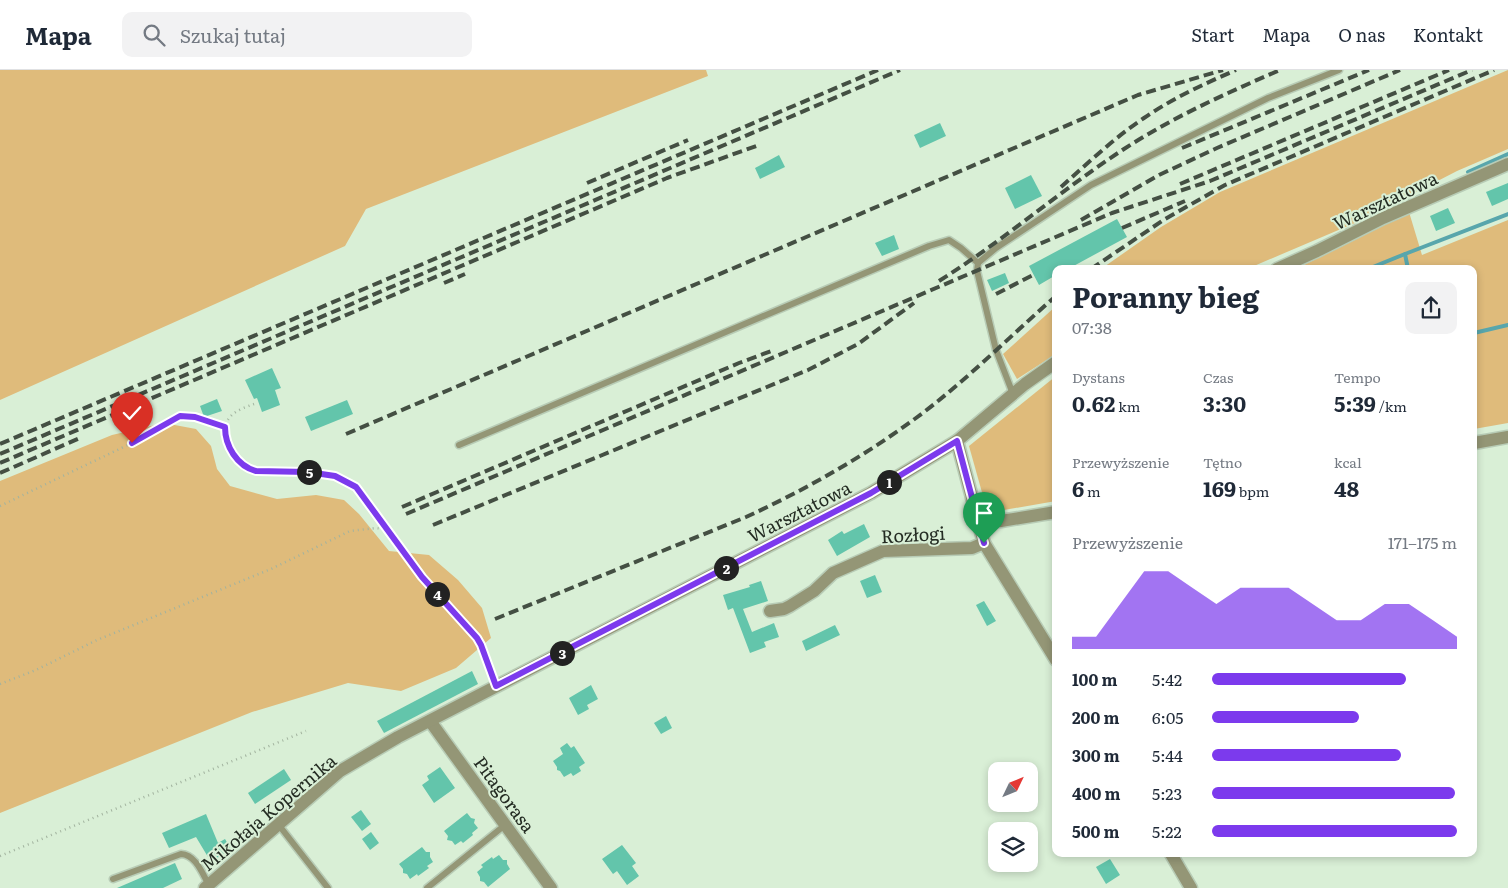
<!DOCTYPE html>
<html lang="pl">
<meta charset="utf-8">
<style>
body{margin:0;font-family:Literata,serif;background:#f2f2f3;color:#1f2937;height:100vh;display:flex;flex-direction:column;font-size:19px;white-space:nowrap}
*{box-sizing:border-box;margin:0}
p{font-size:16px;color:#747a83}
.icon{flex:none;width:28px;height:28px;fill:none;stroke:currentColor;stroke-width:2;stroke-linecap:round;stroke-linejoin:round}
.map{position:relative;flex:1;overflow:hidden}
.panel{position:absolute;left:1052px;top:195px;width:425px;height:592px;display:flex;flex-direction:column;background:#fff;border-radius:10px;box-shadow:0 2px 8px #0003}
.panel>*{flex:none}
.needle{width:32px;rotate:47deg}
.tools{position:absolute;left:988px;top:692px;display:grid;gap:10px}
.tools a{display:grid;place-items:center;width:50px;height:50px;border-radius:10px;background:#fff;box-shadow:0 2px 8px #0003;font-size:25px}
.pin{position:absolute;display:grid;place-items:center;width:42px;height:42px;color:#fff;margin:-51px -21px;border-radius:50% 50% 50% 0;rotate:-45deg;box-shadow:0 0 5px #0007}
.pin .icon{rotate:45deg}
.km{position:absolute;width:25px;height:25px;margin:-12px;border-radius:50%;background:#222;color:#fff;font-size:14px;line-height:25px;text-align:center}
.round{display:grid;place-items:center;flex:none;width:52px;height:52px;border-radius:10px;background:#f2f2f3}
.summary{display:flex;align-items:center;justify-content:space-between;height:85px;padding:0 20px}
h1{font-size:28px;font-weight:700;line-height:38px}
.metrics{display:grid;grid-template-columns:repeat(3,1fr);gap:8px;height:85px;padding:5px 20px}
.metrics div{display:grid;align-content:center}
.metrics b{font-size:21px;font-weight:700}
.metrics small{font-size:14px;font-weight:400}
.metrics p{font-size:14px}
.chart{height:140px;padding:10px 20px}
.chart p{display:flex;justify-content:space-between}
.chart svg{width:100%;height:90px;margin-top:5px;fill:#7c3aed;opacity:.7}
ul{padding:0 20px;list-style:none;font-size:16px}
li{display:grid;grid-template-columns:80px 60px 1fr;align-items:center;height:38px}
li i{height:12px;border-radius:6px;background:#7c3aed}
header{display:flex;align-items:center;gap:30px;box-sizing:border-box;height:70px;padding:0 25px;background:#fff;border-bottom:1px solid #e0e1e3}
header strong{font-size:24px}
nav{display:flex;gap:28px;margin-inline-start:auto;font-size:18px}
.search{width:350px;height:45px;background:#f2f2f3;display:flex;align-items:center;gap:12px;box-sizing:border-box;padding:0 18px;border-radius:10px;color:#747a83;font-size:19px}
.map>svg:first-child{display:block}
.green{fill:#dfbb7b}
.lines{fill:none;stroke-linecap:round;stroke-linejoin:round}
.stream{stroke:#58a6ac;stroke-width:4}
.building{fill:#63c5ab}
.service-casing{stroke:#b8ccb6;stroke-width:9}
.minor-casing{stroke:#b8ccb6;stroke-width:15}
.tertiary-casing{stroke:#b8ccb6;stroke-width:15}
.path{stroke:#a2b39f;stroke-width:2.5;stroke-dasharray:1 4;stroke-linecap:butt}
.service{stroke:#949676;stroke-width:6}
.minor{stroke:#949676;stroke-width:12}
.tertiary{stroke:#949676;stroke-width:12}
.rail{stroke:#444f43;stroke-width:4;stroke-dasharray:10 5;stroke-linecap:butt}
.route-casing{stroke:#fff;stroke-width:10}
.route{stroke:#7c3aed;stroke-width:6}
.labels{text-anchor:middle;dominant-baseline:central;stroke-width:4;stroke-linejoin:round;paint-order:stroke}
.street-label{font-size:18px;fill:#242c23;stroke:#d9efd6}
</style>
<header>
<strong>Mapa</strong>
<div class="search"><svg class="icon" aria-label="search" viewBox="0 0 24 24"><circle cx="10" cy="10" r="6"/><path d="M15 15l6 6"/></svg>Szukaj tutaj</div>
<nav><a>Start</a><a>Mapa</a><a>O nas</a><a>Kontakt</a></nav>
</header>
<div class="map">
<svg width="1508" height="818" viewBox="0 0 1508 818">
<rect width="100%" height="100%" fill="#d9efd6"/>
<g class="green">
<path d="M0,0H706L708,6L366,139L345,176L0,330Z"/>
<path d="M1508,0V79L1457,101L1362,150L1247,199H1101L1161,157L1220,122Z"/>
<path d="M1409,142L1422,185L1508,150V353L1474,359V199H1296Z"/>
<path d="M1056,236V284L1017,309L1003,284Z"/>
<path d="M1056,306V431L998,441L983,426L969,376Z"/>
<path d="M164,353L196,359L211,376L217,399L230,416L277,429L316,425L344,430L359,444L389,481L429,485L458,510L482,538L491,568L456,598L401,621L348,613L252,642L0,743V411L112,365Z"/>
</g>
<g class="lines">
<g class="stream">
<path d="M1468,102L1508,84"/>
<path d="M1368,199L1405,184"/>
<path d="M1408,199L1405,184L1508,144"/>
<path d="M1474,263L1508,255"/>
</g>
</g>
<g class="building">
<path d="M940,53L946,66L920,78L914,65Z"/>
<path d="M779,85L785,97L760,109L755,98Z"/>
<path d="M1031,105L1042,126L1015,139L1005,118Z"/>
<path d="M1508,113V129L1492,136L1486,122Z"/>
<path d="M1448,138L1455,153L1436,161L1430,146Z"/>
<path d="M1117,149L1127,167L1068,199H1056V205L1039,215L1029,196Z"/>
<path d="M894,165L899,179L882,186L875,173Z"/>
<path d="M1005,203L1009,213L992,221L987,210Z"/>
<path d="M272,298L281,318L275,320L280,335L262,342L257,328L254,329L245,310Z"/>
<path d="M217,329L222,341L204,347L200,336Z"/>
<path d="M347,330L353,344L311,361L305,347Z"/>
<path d="M864,454L870,467L837,486L828,470L842,461L844,464Z"/>
<path d="M875,505L882,522L867,528L860,511Z"/>
<path d="M761,511L768,531L743,539L752,562L774,553L779,567L764,572L766,577L750,583L733,538L728,540L723,525L750,517L749,515Z"/>
<path d="M984,531L996,551L987,556L976,535Z"/>
<path d="M835,555L840,565L806,581L802,571Z"/>
<path d="M472,601L478,614L384,663L377,651Z"/>
<path d="M591,615L598,629L587,635L589,639L578,645L569,628Z"/>
<path d="M666,646L672,658L661,664L654,653Z"/>
<path d="M567,673L571,678L574,676L585,693L579,697L581,701L573,706L571,703L564,707L560,701L557,700V697L553,691L563,684L560,678Z"/>
<path d="M440,697L455,718L434,733L422,715L429,710L427,706Z"/>
<path d="M284,699L291,710L255,734L248,723Z"/>
<path d="M361,740L371,754L362,761L351,747Z"/>
<path d="M467,743L471,748L475,749L474,753L478,758L472,763L473,765L463,773L461,771L455,775L452,771L447,770L448,766L444,761Z"/>
<path d="M206,744L218,773L225,769L231,779L211,792L196,767L169,778L162,763Z"/>
<path d="M371,762L379,773L370,780L362,769Z"/>
<path d="M622,775L636,793L632,796L639,806L627,815L617,801L613,804L602,789Z"/>
<path d="M422,777L426,782H430V787L433,792L427,796L429,798L418,806L417,804L410,809L407,804L403,803V799L399,794Z"/>
<path d="M499,785L503,790H507V794L510,799L488,817L484,812L480,811V807L477,802L483,797L481,795L492,787L493,789Z"/>
<path d="M1110,789L1120,805L1106,814L1096,797Z"/>
<path d="M175,793L182,809L163,818H117Z"/>
</g>
<g class="lines">
<g class="service-casing">
<g id="service">
<path d="M1013,324L996,280L977,201L978,193L996,178L1091,115L1268,28L1339,0"/>
<path d="M459,375L929,176L949,170L961,178L978,193"/>
<path d="M278,754L328,818"/>
<path d="M113,809L181,784C196,785 202,803 209,815"/>
<path d="M427,818L505,755"/>
</g>
</g>
<g class="minor-casing">
<g id="minor">
<path d="M957,371L984,473L1056,590"/>
<path d="M1474,373L1508,367"/>
<path d="M978,447L1001,451L1056,442"/>
<path d="M770,541L784,539L790,536L814,521L833,503L883,481L972,478L984,473"/>
<path d="M430,651L551,818"/>
<path d="M1171,784L1191,818"/>
</g>
</g>
<g class="tertiary-casing">
<g id="tertiary">
<path d="M1277,199L1317,181L1383,148L1508,94"/>
<path d="M205,818L340,701L398,667L871,423L957,371L1025,314L1056,292"/>
</g>
</g>
<g class="path">
<path d="M254,334C246,337 236,340 230,347C214,365 237,396 256,401L308,402L335,406L356,417L422,507L477,568L481,575L492,605"/>
<path d="M0,436L132,373L180,346L195,347L225,357"/>
<path d="M0,614L36,600L97,570L271,499L350,461L376,458L383,459L390,464"/>
<path d="M0,786L306,661"/>
</g>
<use href="#service" class="service"/>
<use href="#minor" class="minor"/>
<use href="#tertiary" class="tertiary"/>
<g class="rail">
<path d="M1182,78L1369,0"/>
<path d="M587,113L688,70"/>
<path d="M1180,114L1449,0"/>
<path d="M1061,117C1088,93 1114,68 1144,48C1173,28 1204,14 1236,0"/>
<path d="M1081,150L1159,105L1217,78L1400,0"/>
<path d="M1122,158L1185,131"/>
<path d="M1091,199L1165,149L1225,115L1494,0"/>
<path d="M939,211C1003,171 1061,120 1124,79C1173,47 1227,23 1280,0"/>
<path d="M444,213L465,204"/>
<path d="M996,224L1033,205"/>
<path d="M346,364L1138,25L1223,0"/>
<path d="M0,374L878,0"/>
<path d="M0,384L900,0"/>
<path d="M0,393L667,108L759,75"/>
<path d="M0,403L80,368"/>
<path d="M402,437L739,293L774,280"/>
<path d="M406,444L1112,143L1210,111L1472,0"/>
<path d="M433,455L808,300L858,274L914,233"/>
<path d="M495,549L746,447C805,420 863,387 916,348C966,311 1009,267 1056,226"/>
</g>
</g>
<g class="lines">
<g class="route-casing">
<path id="route" d="M132,373L180,346L195,347L225,357C225,376 237,396 256,401L308,402L335,406L356,417L422,507L477,568L481,575L496,616L871,423L957,371L984,473"/>
</g>
<use href="#route" class="route"/>
</g>
<g class="labels">
<g class="street-label">
<text transform="translate(1385 130) rotate(-25)">Warsztatowa</text>
<text transform="translate(799 441) rotate(-27)">Warsztatowa</text>
<text transform="translate(913 464) rotate(-3)">Rozłogi</text>
<text transform="translate(505 724) rotate(54)">Pitagorasa</text>
<text transform="translate(268 742) rotate(-40)">Mikołaja Kopernika</text>
</g>
</g>
</svg>
<div class="tools">
<a><svg class="needle" viewBox="-14 -14 28 28"><path d="M0-13l5 13h-10z" fill="#e53935"/><path d="M0 13l5-13h-10z" fill="#747a83"/></svg></a>
<a><svg class="icon" aria-label="layers" viewBox="0 0 24 24"><path d="M12 4l9 5-9 5-9-5zM3 14l9 5 9-5"/></svg></a>
</div>
<div class="pin" style="left:984px;top:473px;background:#1e9e55"><svg class="icon" aria-label="arrive" viewBox="0 0 24 24"><path d="M6 21V4h12l-3 4 3 4H6"/></svg></div>
<div class="pin" style="left:132px;top:373px;background:#d93025"><svg class="icon" aria-label="check" viewBox="0 0 24 24"><path d="M5 12l5 5 9-10"/></svg></div>
<b class="km" style="left:889px;top:412px">1</b>
<b class="km" style="left:726px;top:498px">2</b>
<b class="km" style="left:562px;top:583px">3</b>
<b class="km" style="left:437px;top:524px">4</b>
<b class="km" style="left:309px;top:402px">5</b>
<section class="panel">
<div class="summary"><div><h1>Poranny bieg</h1><p>07:38</p></div><a class="round"><svg class="icon" aria-label="share" viewBox="0 0 24 24"><path d="M12 15V3M7 8l5-5 5 5M5 13v7h14v-7"/></svg></a></div>
<div class="metrics">
<div><p>Dystans</p><b>0.62<small> km</small></b></div>
<div><p>Czas</p><b>3:30</b></div>
<div><p>Tempo</p><b>5:39<small> /km</small></b></div>
</div>
<div class="metrics">
<div><p>Przewyższenie</p><b>6<small> m</small></b></div>
<div><p>Tętno</p><b>169<small> bpm</small></b></div>
<div><p>kcal</p><b>48</b></div>
</div>
<div class="chart"><p><span>Przewyższenie</span>171–175 m</p>
<svg viewBox="0 0 160 44" preserveAspectRatio="none"><path d="M0 44V38L10 38L20 22L30 6L40 6L50 14L60 22L70 14L80 14L90 14L100 22L110 30L120 30L130 22L140 22L150 30L160 38V44z"/></svg>
</div>
<ul>
<li><b>100 m</b>5:42<i style="width:79%"></i></li>
<li><b>200 m</b>6:05<i style="width:60%"></i></li>
<li><b>300 m</b>5:44<i style="width:77%"></i></li>
<li><b>400 m</b>5:23<i style="width:99%"></i></li>
<li><b>500 m</b>5:22<i style="width:100%"></i></li>
</ul>
</section>
</div>
